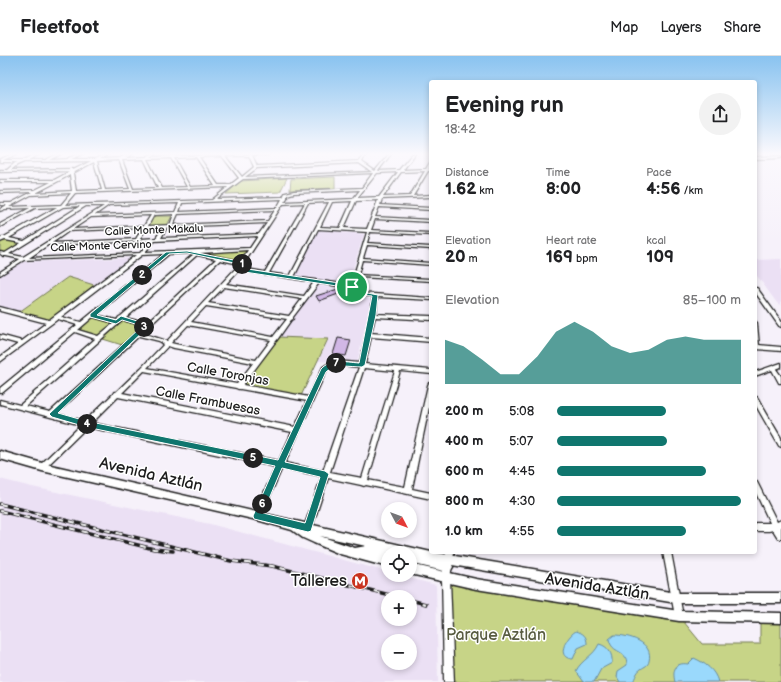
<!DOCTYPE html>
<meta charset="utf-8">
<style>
body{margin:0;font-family:"Balsamiq Sans",sans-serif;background:#f2f2f2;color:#202124;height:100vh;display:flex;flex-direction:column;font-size:15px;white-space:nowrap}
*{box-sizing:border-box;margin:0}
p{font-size:13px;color:#757577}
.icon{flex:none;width:22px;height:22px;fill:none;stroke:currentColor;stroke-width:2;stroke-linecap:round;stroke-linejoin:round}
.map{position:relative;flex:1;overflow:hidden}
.sheet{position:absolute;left:429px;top:24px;width:328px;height:474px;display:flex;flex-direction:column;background:#fff;border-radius:4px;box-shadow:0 2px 6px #0003}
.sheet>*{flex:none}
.needle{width:26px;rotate:131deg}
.tools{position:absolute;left:381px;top:446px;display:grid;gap:8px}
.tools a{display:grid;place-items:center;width:36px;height:36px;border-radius:50%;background:#fff;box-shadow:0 2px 6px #0003;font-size:20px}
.pin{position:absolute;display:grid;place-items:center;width:34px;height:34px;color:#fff;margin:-17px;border:2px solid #fff;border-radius:50%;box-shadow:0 1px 4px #0007}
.km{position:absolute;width:20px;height:20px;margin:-10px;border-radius:50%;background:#222;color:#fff;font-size:11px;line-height:20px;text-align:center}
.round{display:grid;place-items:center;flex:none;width:42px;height:42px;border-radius:21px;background:#f2f2f2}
.head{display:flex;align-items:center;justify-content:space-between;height:68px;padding:0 16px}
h1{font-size:22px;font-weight:800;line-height:30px}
.figures{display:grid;grid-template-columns:repeat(3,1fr);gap:6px;height:68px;padding:4px 16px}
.figures div{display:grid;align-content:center}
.figures b{font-size:17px;font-weight:800}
.figures small{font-size:11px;font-weight:400}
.figures p{font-size:11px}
.chart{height:112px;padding:8px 16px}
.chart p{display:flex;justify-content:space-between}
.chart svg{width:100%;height:72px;margin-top:4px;fill:#0f766e;opacity:.7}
ul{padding:0 16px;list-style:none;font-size:13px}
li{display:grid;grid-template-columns:64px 48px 1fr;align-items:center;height:30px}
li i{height:10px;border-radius:5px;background:#0f766e}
header{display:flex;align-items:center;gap:24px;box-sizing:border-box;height:56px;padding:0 20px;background:#fff;border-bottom:1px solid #e0e0e0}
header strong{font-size:19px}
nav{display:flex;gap:22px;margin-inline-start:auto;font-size:14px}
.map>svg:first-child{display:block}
.built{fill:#ebe0f4;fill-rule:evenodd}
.green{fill:#c7d487;stroke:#727852}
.water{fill:#9ad9fc;stroke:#688da2}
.building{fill:#d1b7e6;stroke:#1c1c1c}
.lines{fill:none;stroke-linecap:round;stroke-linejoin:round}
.minor-casing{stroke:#1c1c1c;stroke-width:2.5}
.major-casing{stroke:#1c1c1c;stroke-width:3}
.minor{fill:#fff;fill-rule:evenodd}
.major{fill:#fff;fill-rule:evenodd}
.rail-casing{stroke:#1c1c1c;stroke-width:3.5}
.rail{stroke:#fff;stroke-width:2;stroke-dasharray:6;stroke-linecap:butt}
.route{fill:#0f766e;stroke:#fff;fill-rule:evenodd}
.labels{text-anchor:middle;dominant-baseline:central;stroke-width:3;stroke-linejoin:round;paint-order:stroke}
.far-street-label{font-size:11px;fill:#1c1c1c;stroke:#fff}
.street-label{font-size:13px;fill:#1c1c1c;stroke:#fff}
.near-street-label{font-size:16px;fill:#1c1c1c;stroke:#fff}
.near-poi-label{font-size:16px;fill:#1c1c1c;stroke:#fff;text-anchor:end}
.near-park-label{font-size:16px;fill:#585c41;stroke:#fff}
</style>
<header>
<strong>Fleetfoot</strong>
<nav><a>Map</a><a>Layers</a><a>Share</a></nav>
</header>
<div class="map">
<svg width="781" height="626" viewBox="0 0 781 626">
<rect width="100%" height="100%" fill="#f6f1fa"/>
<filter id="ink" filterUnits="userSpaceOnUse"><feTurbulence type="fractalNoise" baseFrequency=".025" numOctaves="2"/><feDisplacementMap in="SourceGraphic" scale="8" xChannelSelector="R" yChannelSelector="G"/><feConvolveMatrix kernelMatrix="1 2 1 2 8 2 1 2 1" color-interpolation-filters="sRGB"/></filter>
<g filter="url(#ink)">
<g class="built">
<path d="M318,174L364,178L348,229L293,221Z"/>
<path d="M130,202L94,229L68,221L19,256L0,251V220L21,206Z"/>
<path d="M781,203V249L777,247L755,217V204Z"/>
<path d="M318,229L347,234V240L371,243L357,308L318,305L328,284L278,281Z"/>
<path d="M0,423L32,431L210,468L388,516V519H397L436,529L438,626H0ZM388,541H410V563H388ZM388,585H410V607H388Z"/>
</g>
<g class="green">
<path d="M335,121V132L290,134L291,123Z"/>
<path d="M287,122L280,136L226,138L241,125Z"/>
<path d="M153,160H172L167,169L147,170Z"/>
<path d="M4,184L20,187L6,196L0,195V186Z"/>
<path d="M246,195L239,205L200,196Z"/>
<path d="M68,221L94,229L50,264L19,256Z"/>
<path d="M93,261L113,267L98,280L78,273Z"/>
<path d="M123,265L143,270L122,289L103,283Z"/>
<path d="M278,281L328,283L300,342L244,328Z"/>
<path d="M446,522L679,560L702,588H760V562H781V626H450Z"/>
</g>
<g class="water">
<path d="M576,575C583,577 587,580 587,588L578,592L573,603C554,602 567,580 576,575Z"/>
<path d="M614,579C628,579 654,586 649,605C648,610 645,610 641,613C637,615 635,622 633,626H620L617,621L618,615L627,609C627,592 612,599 609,583Z"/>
<path d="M599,588C608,590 613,598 612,607L601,613L594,626H584L576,615C581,604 594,600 599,588Z"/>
<path d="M694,602C705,607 715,614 718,626H675C672,614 675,606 688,608Z"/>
</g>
<g class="building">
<path d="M338,233L341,237L319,245L316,240Z"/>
<path d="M338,282L351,284L346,300L333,298Z"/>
</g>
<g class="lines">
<g class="minor-casing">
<g id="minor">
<path d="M13,98H17L3,104H23L36,98H40L28,104H46L57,98H61L50,104L68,103V102L79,98H83L71,103H95L105,98H109L100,103L119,102L129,98H133L125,102L146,101L152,98H156L151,101L171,100L174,99L175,100L223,99L224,98H226V99L268,98L267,99H252L257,110L359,105L364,98H366L362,106L375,115L389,98H391L378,115L399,114L412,98H415L403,114L426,113L430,106H431V110L429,113H431V115H428L413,140L431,139V141L382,143L380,149L431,152V154L379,151L375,161L431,164V166L375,163L371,174L431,177V179L370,176L367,187L431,191V193L367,189L363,202L431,207V209L362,204L358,219L431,223V225L358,221L354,233L356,235L360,237L431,242V244L377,241L376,258L431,260V264L375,261L371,277L431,282V286L371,281L365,308L431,314V318L400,315L368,424L405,431L428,329L429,327H431V342L412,433L431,437V443L366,429L364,430L361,429L328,422L311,474L310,477L307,478L304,477L303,474L322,420L282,412L260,462L257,463L254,462L253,460L276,411L87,371L44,413L42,414L40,413L39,411L40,409L81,369L0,348V344L20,349L95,283L75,276L2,337H0V332L77,269L58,263L0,306V301L18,288L0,283V279L22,285L46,267L0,255V251L49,264L136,199L24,204L0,219V216L20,203L6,200H3L2,199L0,198V196L5,197L21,187L5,184L0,186V183L2,181H4L57,151L35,152L0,171V168L30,152L5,153L0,155V153L7,149H0V147H11L32,136L0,137V135L35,134L51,126H0V124H54L69,116L70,115H72L0,116V114H7L15,107L18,106H0V103ZM222,100L239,122L230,129H218L199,101ZM225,100H249L254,111L242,121ZM196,101L215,130L190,131L174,102ZM171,102L187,131L162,132L147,103ZM144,103L158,132L133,133L122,104ZM119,104L130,133L105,134L97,105ZM91,105L73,114L72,113L11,114L17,109L24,106ZM94,106L102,134L76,135L73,117ZM359,107L372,116L245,121L257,112ZM425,115L410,140L383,141L401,116ZM398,116L379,141L357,142L377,117ZM373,117L362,132L294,135L285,137L283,141L216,143L243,123ZM70,119L72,135L36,137ZM228,131L212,144L65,149L75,137ZM360,134L353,143L284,146L287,142V139L294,137ZM71,137L61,149L9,151L31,139ZM282,143L277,152L179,156L182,147ZM378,144L367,173L344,172L356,145ZM352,145L340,172L320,171L332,146ZM329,146L290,220L269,217L308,147ZM179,147L175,156L95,159L109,149ZM305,147L265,216L241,212L283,148ZM80,150L24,185L9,182L63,151ZM86,150H104L23,201L9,198ZM275,154L268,165L173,169L178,158ZM174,158L170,169L148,170L154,159ZM151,159L144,170L73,173L91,161ZM267,167L259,178L161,182L167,171ZM163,171L156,182L140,183L146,172ZM142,172L136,183L52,187L69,175ZM318,173L367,176L351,229L294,221ZM258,180L250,192L145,196L155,185ZM150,185L140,197L29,202L48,189ZM248,194L241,205L199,197H200ZM195,197L121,260L119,261L117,264L96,259L169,198ZM164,198L81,266L61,261L142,199ZM197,199L216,203L147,267L126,262ZM220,204L239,208L236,212L167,285L142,277ZM239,214L314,226L304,240L226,228ZM319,227L350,232L352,237L360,239L373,240L371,259L360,307L338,305L329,307L323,311L309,341L243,329L276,285L277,284L291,264L293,263V261ZM224,231L302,243L289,260L208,247ZM206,250L287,263L273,281L191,266ZM93,261L114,267L98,280L78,274ZM123,264L144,270L50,356L26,350ZM188,269L271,284L256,304L175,288L171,287ZM139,280L159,285L164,288L141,312L116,336H114L113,338L85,365L56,358ZM168,290L174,292L253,307L237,328L147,312ZM338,309L359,311L323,415L285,407L327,313L332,310ZM364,312L395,315L362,422L330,416ZM144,315L236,332L238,333H240L307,345L295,371L122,337ZM118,341L292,376L279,405L92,367Z"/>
<path d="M781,100V102L755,103V101Z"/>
<path d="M755,232H757L781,265V271L779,270L755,236Z"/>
<path d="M755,265L757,267L759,289L781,291V295L755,293Z"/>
<path d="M781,307V311L776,313L781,320V327H779L772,314L755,320V316Z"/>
<path d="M755,341H757L781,382V391L779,390L755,348Z"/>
<path d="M755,425L757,426L777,466L781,464V483L778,482L773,474L769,475H755V467H770L755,435Z"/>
<path d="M446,496H454L450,522L454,626H444L442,522Z"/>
<path d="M663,496H671L683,560L682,563L679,564L676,563L675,560Z"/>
</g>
</g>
<g class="major-casing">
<g id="major">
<path d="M0,395L42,407L431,496L676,537H781V547H676L452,509L453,511L451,514L448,516L410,507V497H388V511L340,498L314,487L303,482L292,474L257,464L42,415L0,403ZM320,480L366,490L355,492Z"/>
<path d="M410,508L476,523L679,555L781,557V567L679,565L476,533L410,518Z"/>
</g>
</g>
<use href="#minor" class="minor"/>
<use href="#major" class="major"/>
<g class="rail-casing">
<g id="rail">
<path d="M0,448L231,505L272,510L398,541"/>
<path d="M0,455L154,493L173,495"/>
<path d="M410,544L426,548"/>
</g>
</g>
<use href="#rail" class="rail"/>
</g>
</g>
<linearGradient id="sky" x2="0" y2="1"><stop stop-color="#89c3f0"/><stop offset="0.53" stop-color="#fbf9fd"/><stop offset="1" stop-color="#fbf9fd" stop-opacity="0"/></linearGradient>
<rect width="781" height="185" fill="url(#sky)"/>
<path class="route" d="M187,195L244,206L241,212L352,229L356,235L378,239L376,259L365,309L362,311C349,311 335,307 326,316L285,406L325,415L329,418L311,475L308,476L254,463L253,460L275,410L86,371L52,361L49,358L142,270L122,264L116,268L90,261V258L166,196ZM187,197L239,208L236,213L238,215L350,232L352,238L372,240L359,307C345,306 331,302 321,313L278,404L86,365L58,357L150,269L121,260L116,264L97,259L169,198ZM282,412L320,421L305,467L263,457Z"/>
<defs>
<g id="metro-disc" transform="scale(0.9)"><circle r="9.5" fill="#c8321e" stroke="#fff"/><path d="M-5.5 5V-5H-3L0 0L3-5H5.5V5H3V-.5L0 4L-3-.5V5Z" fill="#fff"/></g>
</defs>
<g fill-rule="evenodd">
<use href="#metro-disc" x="360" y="525"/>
</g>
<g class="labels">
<g class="far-street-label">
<text transform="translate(154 174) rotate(-2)">Calle Monte Makalu</text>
<text transform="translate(101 190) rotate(-2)">Calle Monte Cervino</text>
</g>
<g class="street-label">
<text transform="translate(228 318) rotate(10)">Calle Toronjas</text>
<text transform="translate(208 345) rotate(11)">Calle Frambuesas</text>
</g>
<g class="near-street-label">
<text transform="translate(151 419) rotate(13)">Avenida Aztlán</text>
<text transform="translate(597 531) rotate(9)">Avenida Aztlán</text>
</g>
<g class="near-poi-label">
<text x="347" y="525">Talleres</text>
</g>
<g class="near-park-label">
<text x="496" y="579">Parque Aztlán</text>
</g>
</g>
</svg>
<div class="tools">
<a><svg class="needle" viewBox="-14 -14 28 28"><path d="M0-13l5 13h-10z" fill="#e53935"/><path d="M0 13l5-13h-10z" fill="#757577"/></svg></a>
<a><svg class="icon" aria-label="locate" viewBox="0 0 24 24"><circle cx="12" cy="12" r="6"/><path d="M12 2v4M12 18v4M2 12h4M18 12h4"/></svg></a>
<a>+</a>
<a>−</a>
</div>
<div class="pin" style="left:352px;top:231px;background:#1e9e55"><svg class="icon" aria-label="arrive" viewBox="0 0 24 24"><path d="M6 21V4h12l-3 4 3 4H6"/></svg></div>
<b class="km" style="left:242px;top:208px">1</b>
<b class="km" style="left:142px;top:219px">2</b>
<b class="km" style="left:144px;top:271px">3</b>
<b class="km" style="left:87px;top:368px">4</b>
<b class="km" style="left:253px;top:402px">5</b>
<b class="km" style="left:262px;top:448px">6</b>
<b class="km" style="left:336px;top:307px">7</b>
<section class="sheet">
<div class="head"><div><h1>Evening run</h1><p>18:42</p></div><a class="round"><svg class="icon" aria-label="share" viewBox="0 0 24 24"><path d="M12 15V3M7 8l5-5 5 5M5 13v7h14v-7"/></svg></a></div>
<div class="figures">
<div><p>Distance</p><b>1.62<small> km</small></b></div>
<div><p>Time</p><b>8:00</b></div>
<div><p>Pace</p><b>4:56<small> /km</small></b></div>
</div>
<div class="figures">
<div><p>Elevation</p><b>20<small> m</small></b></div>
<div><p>Heart rate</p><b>169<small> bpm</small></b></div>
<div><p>kcal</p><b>109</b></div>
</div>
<div class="chart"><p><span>Elevation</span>85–100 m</p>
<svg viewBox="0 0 160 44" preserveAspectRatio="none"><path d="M0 44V17L10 21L20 29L30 38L40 38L50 27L60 12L70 6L80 12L90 21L100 25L110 23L120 17L130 15L140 17L150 17L160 17V44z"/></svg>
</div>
<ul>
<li><b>200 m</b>5:08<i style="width:59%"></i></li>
<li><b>400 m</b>5:07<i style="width:60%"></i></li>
<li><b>600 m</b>4:45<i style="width:81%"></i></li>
<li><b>800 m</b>4:30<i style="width:100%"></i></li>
<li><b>1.0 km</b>4:55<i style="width:70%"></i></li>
</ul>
</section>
</div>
